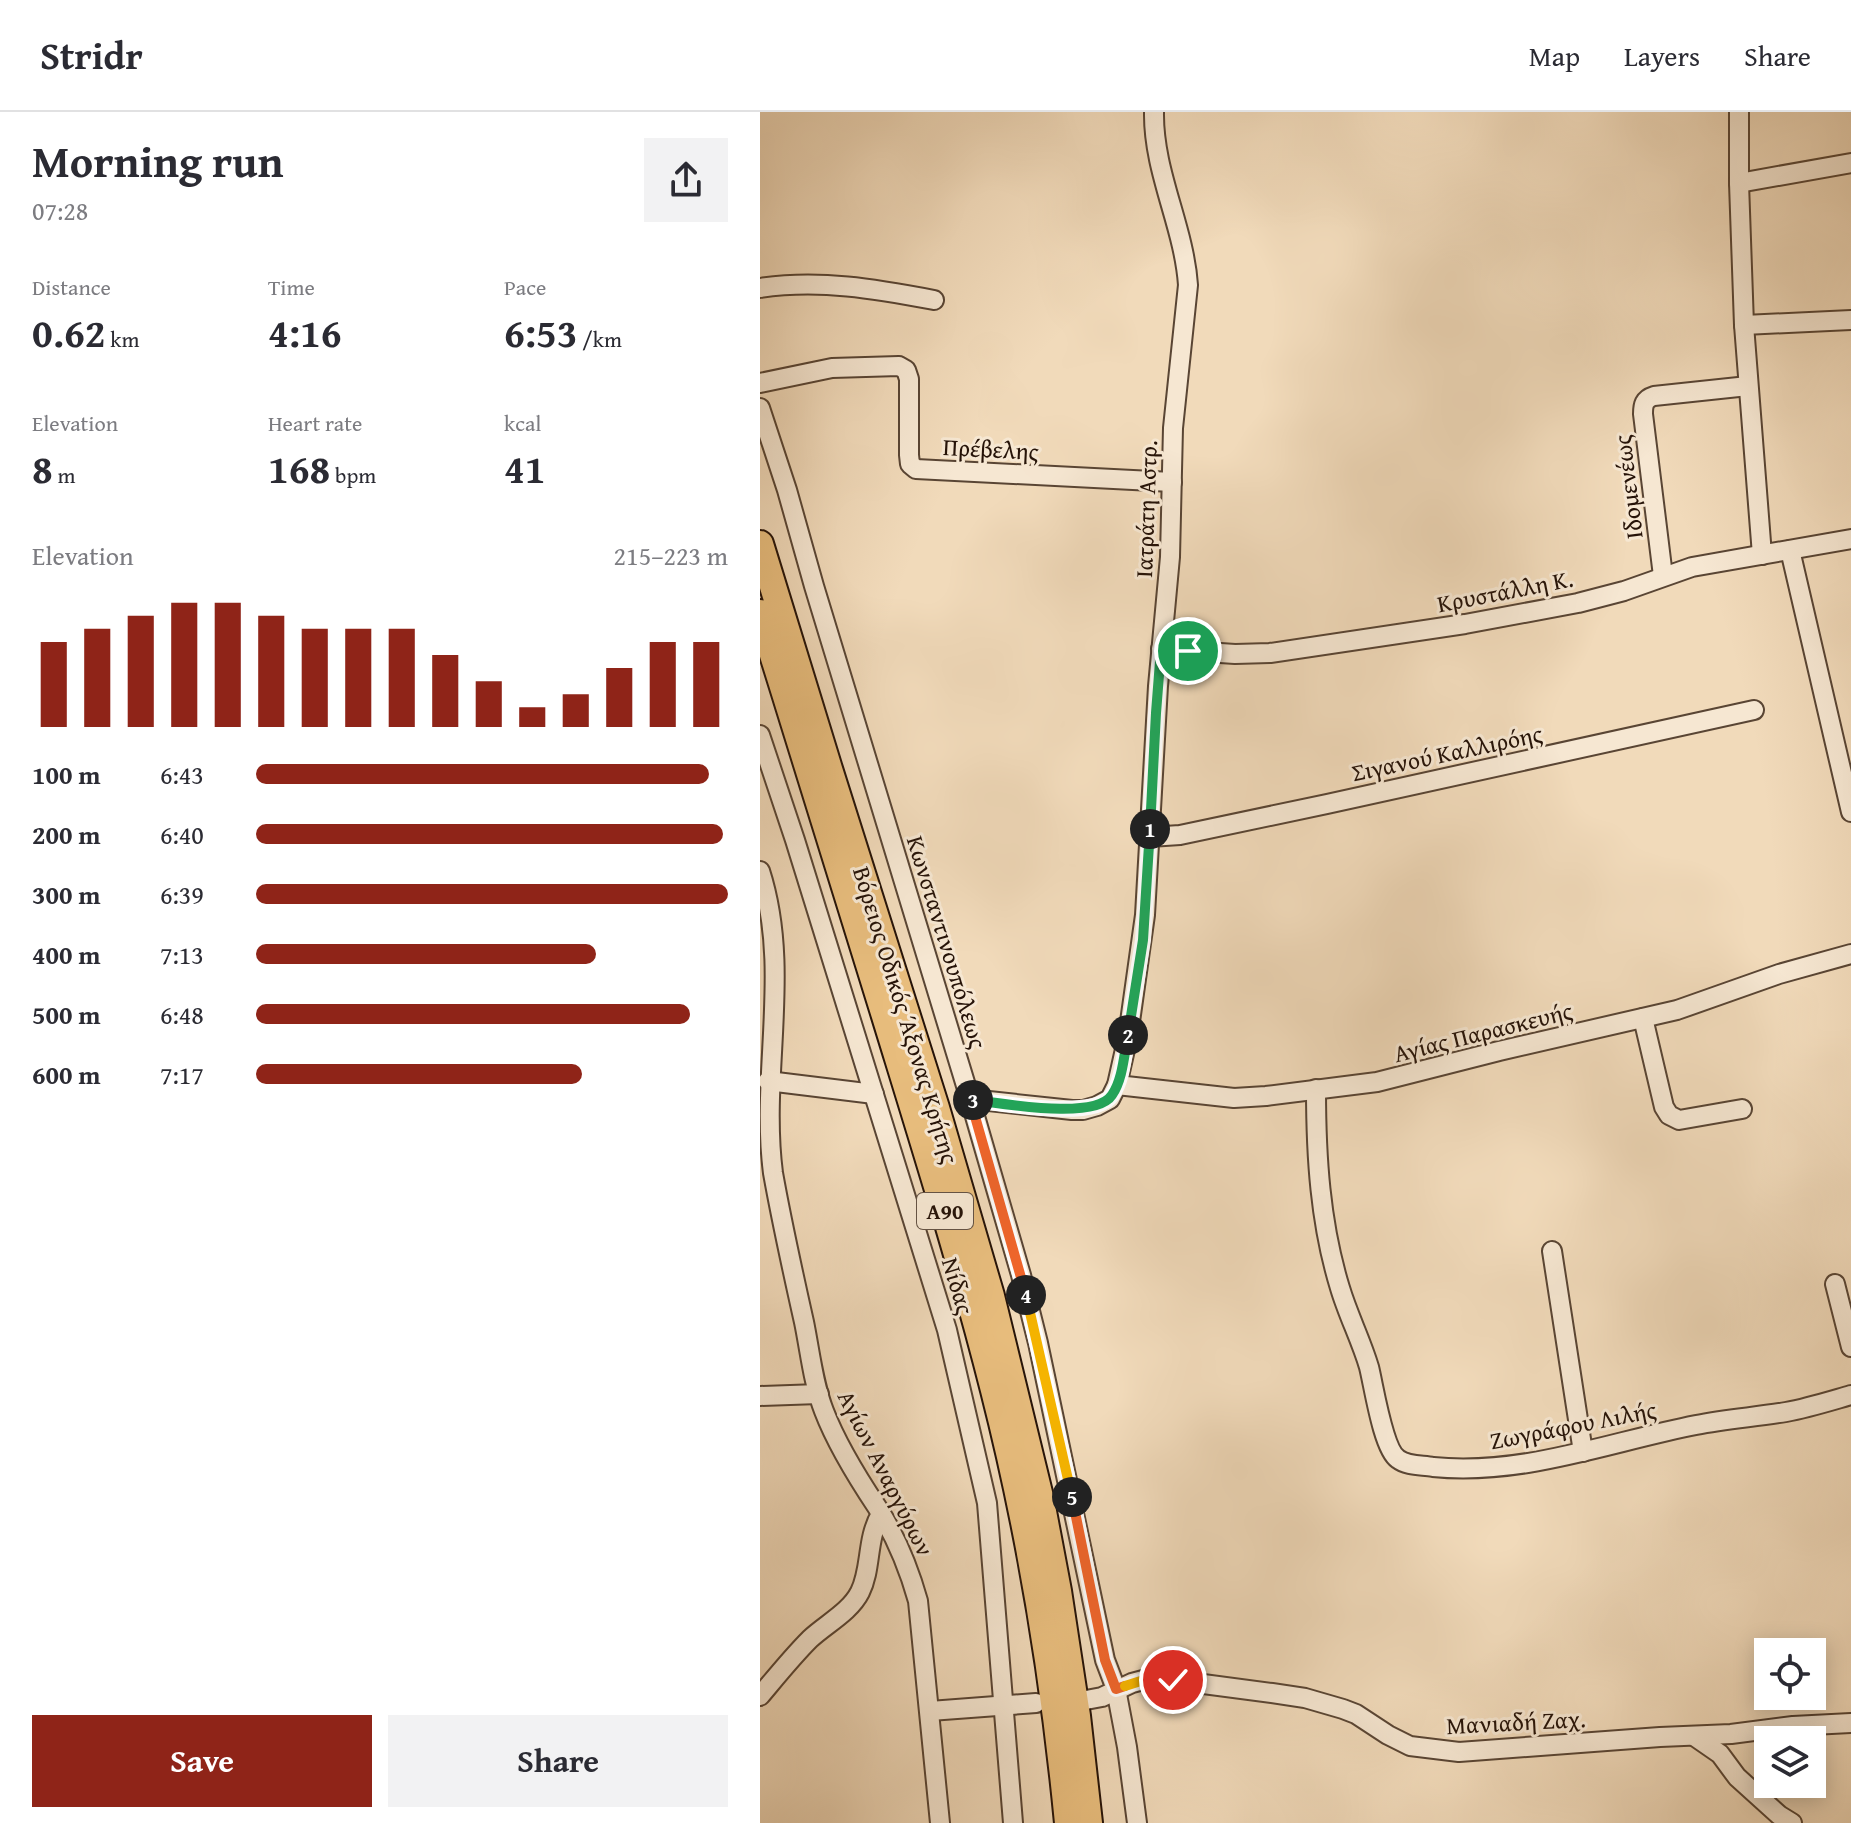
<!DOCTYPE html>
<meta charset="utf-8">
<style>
body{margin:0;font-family:"Gentium Book Plus",serif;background:#f2f2f3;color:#2b2b33;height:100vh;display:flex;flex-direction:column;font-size:30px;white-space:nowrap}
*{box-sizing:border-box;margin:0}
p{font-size:26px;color:#7c7c81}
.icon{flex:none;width:44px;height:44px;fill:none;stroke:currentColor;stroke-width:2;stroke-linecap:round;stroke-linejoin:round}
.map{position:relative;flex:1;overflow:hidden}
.sheet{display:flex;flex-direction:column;background:#fff;width:760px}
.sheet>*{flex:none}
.controls{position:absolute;left:994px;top:1526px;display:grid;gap:16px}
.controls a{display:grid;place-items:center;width:72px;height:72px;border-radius:0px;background:#fff;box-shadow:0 4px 20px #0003;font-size:40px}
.pin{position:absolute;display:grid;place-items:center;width:68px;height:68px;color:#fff;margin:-34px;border:4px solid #fff;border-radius:50%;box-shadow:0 2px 8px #0007}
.km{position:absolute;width:40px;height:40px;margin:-20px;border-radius:50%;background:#222;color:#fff;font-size:22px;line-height:40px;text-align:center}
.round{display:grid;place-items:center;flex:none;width:84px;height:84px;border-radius:0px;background:#f2f2f3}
.head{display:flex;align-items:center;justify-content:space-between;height:136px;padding:0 32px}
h1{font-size:44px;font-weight:800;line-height:60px}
.stats{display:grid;grid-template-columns:repeat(3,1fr);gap:12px;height:136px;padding:8px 32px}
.stats div{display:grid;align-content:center}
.stats b{font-size:40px;font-weight:800}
.stats small{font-size:22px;font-weight:400}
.stats p{font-size:22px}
.chart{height:224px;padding:16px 32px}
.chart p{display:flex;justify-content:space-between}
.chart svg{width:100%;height:144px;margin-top:8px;stroke:#8f2418;stroke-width:6}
.cta{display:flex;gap:16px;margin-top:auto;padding:16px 32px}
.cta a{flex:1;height:92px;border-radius:0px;background:#8f2418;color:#fff;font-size:32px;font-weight:800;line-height:92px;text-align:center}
.cta a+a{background:#f2f2f3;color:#2b2b33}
ul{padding:0 32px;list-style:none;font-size:26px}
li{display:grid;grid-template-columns:128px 96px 1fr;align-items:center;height:60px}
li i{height:20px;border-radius:10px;background:#8f2418}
header{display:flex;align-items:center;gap:48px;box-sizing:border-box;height:112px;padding:0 40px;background:#fff;border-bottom:2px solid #e1e1e2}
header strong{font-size:38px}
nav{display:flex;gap:44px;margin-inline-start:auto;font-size:28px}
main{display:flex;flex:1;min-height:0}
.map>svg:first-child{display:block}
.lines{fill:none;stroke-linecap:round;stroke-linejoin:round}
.minor-casing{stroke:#594534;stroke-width:22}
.highway-casing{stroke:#261308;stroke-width:30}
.minor{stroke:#f6e7d2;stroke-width:18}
.highway{stroke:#e8bd7d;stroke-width:26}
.split-1-casing{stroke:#fff;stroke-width:16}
.split-2-casing{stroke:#fff;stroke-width:16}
.split-3-casing{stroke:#fff;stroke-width:16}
.split-4-casing{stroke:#fff;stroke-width:16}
.split-5-casing{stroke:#fff;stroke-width:16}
.split-6-casing{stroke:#fff;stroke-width:16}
.split-7-casing{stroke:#fff;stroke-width:16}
.split-1{stroke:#22a559;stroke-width:10}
.split-2{stroke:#22a559;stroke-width:10}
.split-3{stroke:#22a559;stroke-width:10}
.split-4{stroke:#f0652b;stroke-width:10}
.split-5{stroke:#f5b400;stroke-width:10}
.split-6{stroke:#f0652b;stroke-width:10}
.split-7{stroke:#f5b400;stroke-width:10}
.labels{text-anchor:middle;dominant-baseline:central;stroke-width:6;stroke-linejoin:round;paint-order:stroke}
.shield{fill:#f6e7d2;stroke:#645345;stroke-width:2}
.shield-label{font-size:22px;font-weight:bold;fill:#261308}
.street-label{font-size:24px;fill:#261308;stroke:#f6e7d2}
</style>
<header>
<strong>Stridr</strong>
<nav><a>Map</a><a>Layers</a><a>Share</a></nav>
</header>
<main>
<section class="sheet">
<div class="head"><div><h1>Morning run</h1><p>07:28</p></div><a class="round"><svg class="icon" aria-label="share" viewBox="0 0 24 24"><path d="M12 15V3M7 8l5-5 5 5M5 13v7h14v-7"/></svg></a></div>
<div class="stats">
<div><p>Distance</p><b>0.62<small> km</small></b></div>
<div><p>Time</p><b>4:16</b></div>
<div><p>Pace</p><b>6:53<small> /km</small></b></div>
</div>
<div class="stats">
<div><p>Elevation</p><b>8<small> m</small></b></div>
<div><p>Heart rate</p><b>168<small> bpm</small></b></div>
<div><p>kcal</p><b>41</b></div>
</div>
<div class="chart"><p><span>Elevation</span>215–223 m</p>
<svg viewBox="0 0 160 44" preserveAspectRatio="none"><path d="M5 44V18M15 44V14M25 44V10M35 44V6M45 44V6M55 44V10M65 44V14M75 44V14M85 44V14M95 44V22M105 44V30M115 44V38M125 44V34M135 44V26M145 44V18M155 44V18"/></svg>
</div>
<ul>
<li><b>100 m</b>6:43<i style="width:96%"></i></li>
<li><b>200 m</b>6:40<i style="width:99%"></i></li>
<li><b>300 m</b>6:39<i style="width:100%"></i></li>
<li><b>400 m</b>7:13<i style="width:72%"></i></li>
<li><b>500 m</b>6:48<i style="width:92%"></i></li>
<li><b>600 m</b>7:17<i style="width:69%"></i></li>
</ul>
<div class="cta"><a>Save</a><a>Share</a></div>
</section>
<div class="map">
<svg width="1091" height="1711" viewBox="0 0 1091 1711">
<rect width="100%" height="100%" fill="#f1daba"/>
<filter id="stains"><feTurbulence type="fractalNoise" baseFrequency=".0025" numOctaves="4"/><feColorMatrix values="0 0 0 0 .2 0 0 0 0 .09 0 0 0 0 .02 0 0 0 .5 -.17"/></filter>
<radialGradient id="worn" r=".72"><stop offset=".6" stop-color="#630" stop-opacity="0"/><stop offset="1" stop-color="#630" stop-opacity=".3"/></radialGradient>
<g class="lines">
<g class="minor-casing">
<g id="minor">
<path d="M979,0V71L984,213L1002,443"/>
<path d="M979,71L1091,51"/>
<path d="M0,176C59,167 116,177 174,188"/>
<path d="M984,213L1091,208"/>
<path d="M0,271L72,256L139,254L146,258L149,267V343L150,352L156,357L412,370"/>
<path d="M0,296L27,378L54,474L210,987L261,1163L278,1231L345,1548L356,1577L367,1635L377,1711"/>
<path d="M1030,438L1091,700"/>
<path d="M903,464L883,302C883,293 884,287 894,284L988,274"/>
<path d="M401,537L475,542L510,541L705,512L818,491L864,479L932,455L1091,427"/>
<path d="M0,623L35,728L187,1218L227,1391L253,1711"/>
<path d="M390,725L420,723L567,692L994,598"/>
<path d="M0,759C32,858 0,961 13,1061C22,1111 33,1161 44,1210C50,1239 53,1271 64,1299C77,1333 97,1365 117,1395C135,1423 149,1457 158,1489L180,1711"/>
<path d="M883,906L904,995L909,1003L919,1008L982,997"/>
<path d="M8,969L114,982"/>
<path d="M357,973L474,986L506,984L617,970L739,939L917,898L1019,862L1091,842"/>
<path d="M556,977C556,1044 560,1111 580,1176C588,1203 601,1228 609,1255C614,1275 623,1337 638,1347C647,1354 662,1353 673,1355C763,1364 849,1330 936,1313C966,1307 996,1305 1026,1300C1048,1296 1070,1289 1091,1283"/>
<path d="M210,987L312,998H323L337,994L350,987L357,973L368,924L385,803L398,574L410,445L413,316L428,173C424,114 393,60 394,0"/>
<path d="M792,1139L823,1340"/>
<path d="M1075,1172L1091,1235"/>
<path d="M0,1284L59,1282"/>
<path d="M0,1584C16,1565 32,1545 50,1527C66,1512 90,1500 100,1480C112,1456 106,1427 121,1402"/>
<path d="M326,1588L342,1585L372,1571L387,1567L413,1568L512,1581L545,1586L583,1597L596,1602L628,1623L650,1634L699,1640L900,1625L971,1622L1033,1614L1091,1611"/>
<path d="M170,1599L276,1591"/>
<path d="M934,1624L960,1642L977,1665L1019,1703L1032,1711"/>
</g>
</g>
<g class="highway-casing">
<g id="highway">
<path d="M0,432L69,657L176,996L231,1184L281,1389L298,1479L317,1604L329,1711"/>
<path d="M0,501C42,635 83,769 125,904C163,1028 202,1152 234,1278C270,1419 294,1566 308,1711"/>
</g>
</g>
<use href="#minor" class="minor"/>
<use href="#highway" class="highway"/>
</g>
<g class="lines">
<g class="split-1-casing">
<path id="split-1" d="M390,717L396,601L401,537L428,539"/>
</g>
<g class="split-2-casing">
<path id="split-2" d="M368,923L383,828L390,717"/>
</g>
<g class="split-3-casing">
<path id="split-3" d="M213,988C242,991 335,1009 352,983C363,967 364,942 368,923"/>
</g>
<g class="split-4-casing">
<path id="split-4" d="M213,988L210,987L266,1183"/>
</g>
<g class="split-5-casing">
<path id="split-5" d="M266,1183L312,1385"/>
</g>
<g class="split-6-casing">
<path id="split-6" d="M312,1385L345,1548L356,1577L365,1574"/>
</g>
<g class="split-7-casing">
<path id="split-7" d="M365,1574L387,1567L413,1568"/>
</g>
<use href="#split-1" class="split-1"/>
<use href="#split-2" class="split-2"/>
<use href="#split-3" class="split-3"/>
<use href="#split-4" class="split-4"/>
<use href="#split-5" class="split-5"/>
<use href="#split-6" class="split-6"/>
<use href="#split-7" class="split-7"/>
</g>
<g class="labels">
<rect class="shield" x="157" y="1081" width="56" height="36" rx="6"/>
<g class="shield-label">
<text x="185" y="1099">Α90</text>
</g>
<g class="street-label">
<text transform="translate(231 337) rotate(3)">Πρέβελης</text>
<text transform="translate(868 375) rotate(-97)">Ιδομενέως</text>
<text transform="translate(386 397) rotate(-88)">Ιατράτη Αστρ.</text>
<text transform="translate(745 479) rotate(-11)">Κρυστάλλη Κ.</text>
<text transform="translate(687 641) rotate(-12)">Σιγανού Καλλιρόης</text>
<text transform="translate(187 830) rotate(73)">Κωνσταντινουπόλεως</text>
<text transform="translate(146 903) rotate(73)">Βόρειος Οδικός Άξονας Κρήτης</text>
<text transform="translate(723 920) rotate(-14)">Αγίας Παρασκευής</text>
<text transform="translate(198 1174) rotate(73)">Νίδας</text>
<text transform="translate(813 1313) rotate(-11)">Ζωγράφου Λιλής</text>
<text transform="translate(126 1361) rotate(63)">Αγίων Αναργύρων</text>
<text transform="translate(756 1610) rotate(-3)">Μανιαδή Ζαχ.</text>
</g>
</g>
<rect width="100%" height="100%" filter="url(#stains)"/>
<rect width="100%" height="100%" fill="url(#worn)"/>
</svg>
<div class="controls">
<a><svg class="icon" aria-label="locate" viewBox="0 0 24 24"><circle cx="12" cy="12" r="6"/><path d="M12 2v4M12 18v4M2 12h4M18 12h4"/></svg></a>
<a><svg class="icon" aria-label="layers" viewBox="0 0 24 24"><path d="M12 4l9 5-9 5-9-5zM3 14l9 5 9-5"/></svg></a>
</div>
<div class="pin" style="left:428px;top:539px;background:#1e9e55"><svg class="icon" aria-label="arrive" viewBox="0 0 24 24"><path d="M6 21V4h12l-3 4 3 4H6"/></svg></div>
<div class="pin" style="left:413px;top:1568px;background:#d93025"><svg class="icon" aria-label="check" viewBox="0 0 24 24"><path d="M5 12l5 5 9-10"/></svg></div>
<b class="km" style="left:390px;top:717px">1</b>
<b class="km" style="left:368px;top:923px">2</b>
<b class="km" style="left:213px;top:988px">3</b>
<b class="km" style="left:266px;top:1183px">4</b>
<b class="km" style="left:312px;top:1385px">5</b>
</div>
</main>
